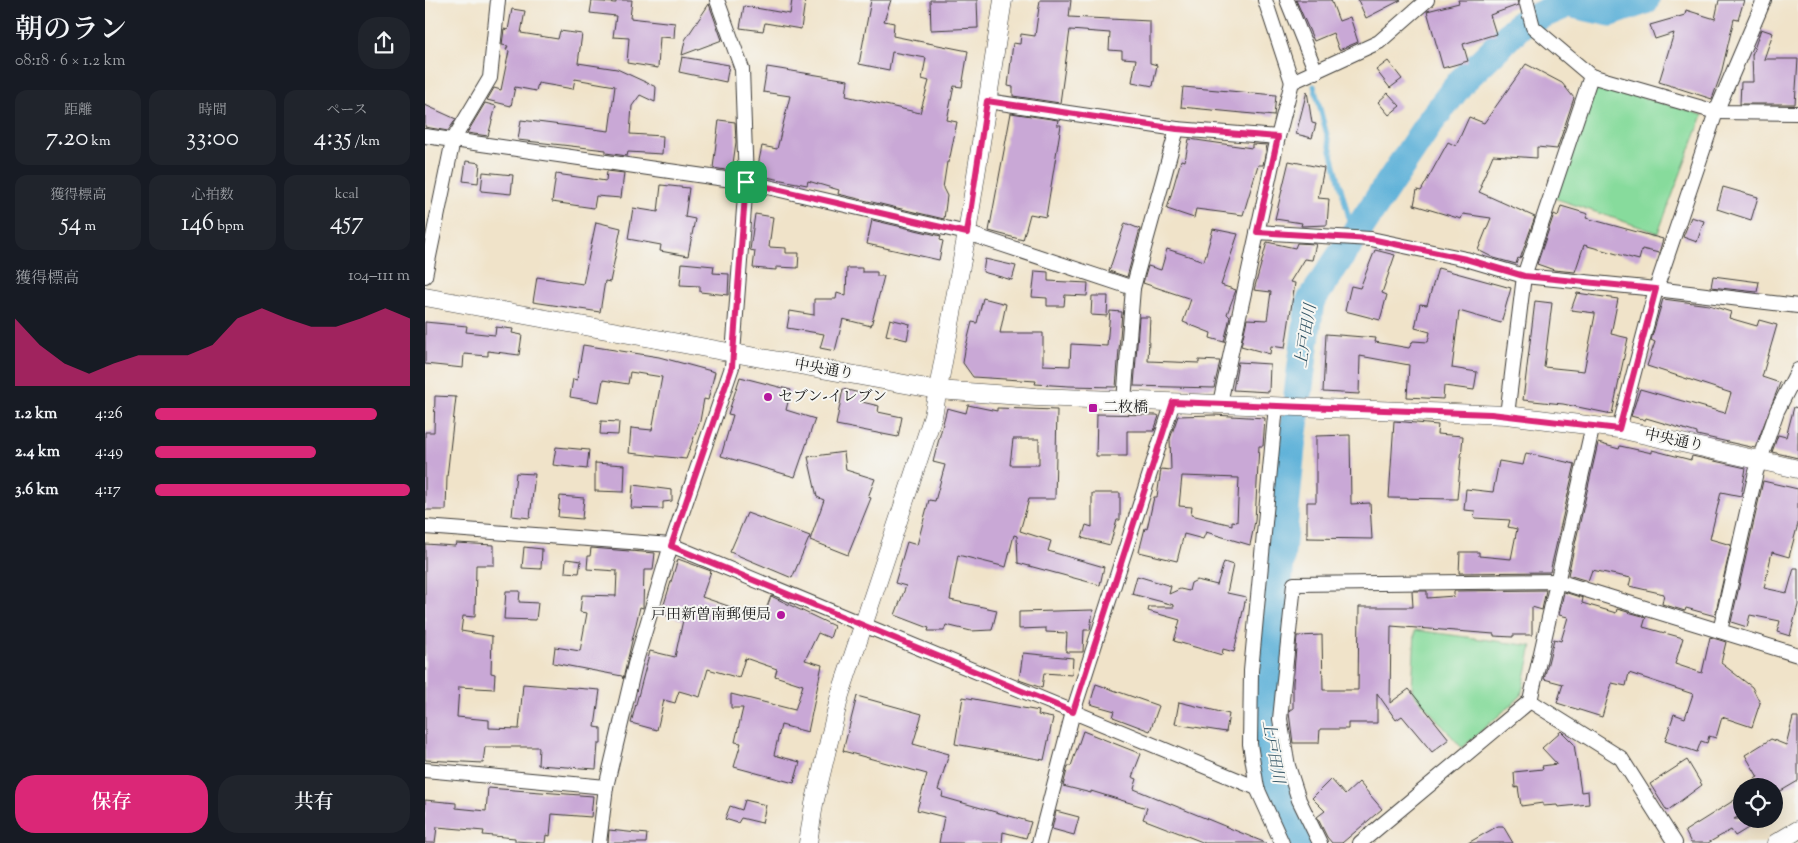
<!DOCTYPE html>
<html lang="ja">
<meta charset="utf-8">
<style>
body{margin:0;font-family:"Sorts Mill Goudy","Noto Serif JP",serif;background:#20242c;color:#f1f3f6;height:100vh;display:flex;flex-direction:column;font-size:19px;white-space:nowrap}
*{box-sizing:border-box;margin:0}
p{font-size:16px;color:#9ea1a6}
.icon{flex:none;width:28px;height:28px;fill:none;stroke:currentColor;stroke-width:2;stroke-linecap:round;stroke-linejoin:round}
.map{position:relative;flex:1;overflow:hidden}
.panel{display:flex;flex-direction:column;background:#171b24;width:425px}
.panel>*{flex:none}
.fabs{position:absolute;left:1308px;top:778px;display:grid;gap:10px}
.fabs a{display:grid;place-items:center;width:50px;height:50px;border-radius:50%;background:#171b24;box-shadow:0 5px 20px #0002;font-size:25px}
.pin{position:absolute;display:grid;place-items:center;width:42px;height:42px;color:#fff;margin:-21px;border-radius:10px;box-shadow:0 2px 8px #0006}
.round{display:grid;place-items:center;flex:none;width:52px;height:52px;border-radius:20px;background:#20242c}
.head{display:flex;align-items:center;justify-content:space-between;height:85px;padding:0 15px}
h1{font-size:28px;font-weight:600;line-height:38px}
.figures{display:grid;grid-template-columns:repeat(3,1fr);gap:8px;height:85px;padding:5px 15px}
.figures div{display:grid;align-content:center;border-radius:12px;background:#20242c;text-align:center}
.figures b{font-size:25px;font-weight:600}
.figures small{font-size:14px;font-weight:400}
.figures p{font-size:14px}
.chart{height:140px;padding:10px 15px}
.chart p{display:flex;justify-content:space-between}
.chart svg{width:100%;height:90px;margin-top:5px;fill:#db2777;opacity:.7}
.cta{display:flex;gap:10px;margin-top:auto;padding:10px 15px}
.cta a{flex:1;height:58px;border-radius:20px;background:#db2777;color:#fff;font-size:20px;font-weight:600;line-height:58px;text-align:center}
.cta a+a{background:#20242c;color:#f1f3f6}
ul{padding:0 15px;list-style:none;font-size:16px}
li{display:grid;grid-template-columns:80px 60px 1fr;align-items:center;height:38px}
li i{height:12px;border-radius:6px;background:#db2777}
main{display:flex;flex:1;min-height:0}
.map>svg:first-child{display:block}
.green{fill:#87db9c;stroke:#527c5c}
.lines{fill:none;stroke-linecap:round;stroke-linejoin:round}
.stream{stroke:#5cb0d8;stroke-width:5}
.river{stroke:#5cb0d8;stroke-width:29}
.building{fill:#c9a8d6;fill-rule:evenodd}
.minor-casing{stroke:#3c3a36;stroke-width:16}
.tertiary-casing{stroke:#3c3a36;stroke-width:19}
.minor{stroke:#fff;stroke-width:14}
.tertiary{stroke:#fff;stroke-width:18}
.route-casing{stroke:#fff;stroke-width:10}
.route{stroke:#db2777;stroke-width:6}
.poi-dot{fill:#b5179e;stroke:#f6f6f2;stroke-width:2}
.labels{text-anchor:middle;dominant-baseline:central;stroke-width:4;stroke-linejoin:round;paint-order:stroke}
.street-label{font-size:15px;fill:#1c1c1c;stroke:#f6f6f2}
.poi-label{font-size:15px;fill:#1c1c1c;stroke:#f6f6f2;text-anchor:start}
.water-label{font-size:16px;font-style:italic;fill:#365767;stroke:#f6f6f2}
</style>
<main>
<section class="panel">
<div class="head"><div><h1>朝のラン</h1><p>08:18 · 6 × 1.2 km</p></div><a class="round"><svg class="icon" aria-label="share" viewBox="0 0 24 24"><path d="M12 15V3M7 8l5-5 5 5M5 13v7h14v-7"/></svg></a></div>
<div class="figures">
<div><p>距離</p><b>7.20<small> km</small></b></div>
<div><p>時間</p><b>33:00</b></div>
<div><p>ペース</p><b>4:35<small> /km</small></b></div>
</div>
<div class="figures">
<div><p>獲得標高</p><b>54<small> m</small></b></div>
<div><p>心拍数</p><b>146<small> bpm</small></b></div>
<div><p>kcal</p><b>457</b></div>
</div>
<div class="chart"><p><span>獲得標高</span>104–111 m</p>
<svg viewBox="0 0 160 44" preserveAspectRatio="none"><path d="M0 44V11L10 24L20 33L30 38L40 33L50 29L60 29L70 29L80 24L90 11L100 6L110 11L120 15L130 15L140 11L150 6L160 11V44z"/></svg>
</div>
<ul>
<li><b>1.2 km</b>4:26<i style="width:87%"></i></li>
<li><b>2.4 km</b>4:49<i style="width:63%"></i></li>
<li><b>3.6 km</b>4:17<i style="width:100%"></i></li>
</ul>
<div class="cta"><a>保存</a><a>共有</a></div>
</section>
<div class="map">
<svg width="1373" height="843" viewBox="0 0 1373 843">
<rect width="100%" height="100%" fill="#f6f6f2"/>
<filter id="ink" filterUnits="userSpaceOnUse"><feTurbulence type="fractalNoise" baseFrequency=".02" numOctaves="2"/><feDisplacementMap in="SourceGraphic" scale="10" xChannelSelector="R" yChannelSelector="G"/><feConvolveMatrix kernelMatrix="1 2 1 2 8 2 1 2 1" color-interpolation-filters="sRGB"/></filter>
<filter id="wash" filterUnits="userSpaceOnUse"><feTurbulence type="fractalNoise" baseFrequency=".0096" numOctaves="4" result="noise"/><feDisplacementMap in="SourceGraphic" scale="20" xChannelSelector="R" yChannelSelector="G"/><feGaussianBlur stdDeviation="1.12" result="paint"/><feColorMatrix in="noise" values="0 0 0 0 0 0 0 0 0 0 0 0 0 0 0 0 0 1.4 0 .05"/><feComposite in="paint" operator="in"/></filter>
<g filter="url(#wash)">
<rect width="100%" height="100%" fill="#f0e3c9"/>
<g class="green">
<path d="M1173,84L1278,115L1233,233L1129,198Z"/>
<path d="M990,630L1107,646L1096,696L1037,748L987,691Z"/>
</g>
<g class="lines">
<path class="stream" d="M889,86L929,237"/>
<path class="river" d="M875,843L856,801L849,774L840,716L866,448L885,302L1005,122L1036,82L1097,23L1144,3L1186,12L1220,0"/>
</g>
<g id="blocks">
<g class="building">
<path d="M191,0H207L205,18L250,23L249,38L235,37L233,68L202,63L204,38L188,37L191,16L165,13L167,1L191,3Z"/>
<path d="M367,0L380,1L376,29L340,23L338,31L315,28L319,6L365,14Z"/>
<path d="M446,0H466L459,21L469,23L468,36L543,51L537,87L529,86L522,120L532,122L524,162H522L518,188L522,196L519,219L413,194L414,190L383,181L382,185L331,175L337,146L352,149L365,96L338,92L342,67L423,80L421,96L495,113L504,81L497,79L501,58L467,52L464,70L434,64Z"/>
<path d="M505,0H552L553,28L506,30Z"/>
<path d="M615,0H646L644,17L725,21V63L732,65L728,86L707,82L711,59L697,58V51L684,50L685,33L645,30L635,103L588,96V87L583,86L588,43L595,44L596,34L610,36Z"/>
<path d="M871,0H906L914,21L925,17L933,42L914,50L908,33L889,41Z"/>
<path d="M933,0H976L941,18Z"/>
<path d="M1033,0H1092L1093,5L1065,15L1071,34L1038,44L1043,61L1018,68L1002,11L1034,3Z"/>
<path d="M1294,0H1319L1313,20L1309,19L1296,74L1287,99L1234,82L1249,33L1230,39L1225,25L1260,15L1261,10L1290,19Z"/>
<path d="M284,4L297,40L257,55L260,40Z"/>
<path d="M87,9L100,11L96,33L133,39L135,31L157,34L153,63L192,69L231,87L230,102L215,95L207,106L205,134L238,136L237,154L203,152L202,156L181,153V150L93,140L96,120L184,131L190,86L150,79L148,89L113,83L111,91L90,87L86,106L62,100L69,88L76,90L84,51L81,50L83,46L77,45L79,29L83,30Z"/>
<path d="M1336,29L1348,33L1339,59H1373L1370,104H1315L1316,82H1328L1327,55Z"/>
<path d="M257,57L304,65L301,82L254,72Z"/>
<path d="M963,61L977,79L965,88L951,70Z"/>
<path d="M1101,64L1137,83L1149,98L1132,149L1112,147V158L1068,155L1055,186L1057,187L1054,192L1110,217L1095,259L1093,258L1091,264L1069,258L1053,250L1066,218L1038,214L1036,219L989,205L992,190L996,191L1023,142L1031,146L1044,117L1059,123Z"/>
<path d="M758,87L851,95L849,116L756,107Z"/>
<path d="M882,91L887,123L891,124L887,138L871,134Z"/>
<path d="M963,93L975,106L964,115L953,102Z"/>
<path d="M60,103L71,106L63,136L42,133Z"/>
<path d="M0,105L31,119L23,131L0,127Z"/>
<path d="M586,113L633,120L632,125H636L621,217L605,214L598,240L564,231Z"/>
<path d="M294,120L310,122L311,142L307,171L288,168Z"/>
<path d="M764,139L827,148V144L842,145L838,165H833L818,215L771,209L769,218L742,209L756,160L760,161Z"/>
<path d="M41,161L55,163L53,183L38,181Z"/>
<path d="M864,161L899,168L893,198L904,199L902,225L876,226L877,223L850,219Z"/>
<path d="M182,171L199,173L196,198L171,196L169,208L127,202L131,174L181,181Z"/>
<path d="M58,172L88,175L86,194L56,191Z"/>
<path d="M236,185L264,188L260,217L270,219L263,256L235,251L236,245L203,239L208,208L233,212Z"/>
<path d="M1298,187L1333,197L1326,220L1292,209Z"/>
<path d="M1136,206L1163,214L1161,218L1238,239L1234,253L1217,249L1214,260L1159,245L1150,272L1129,270L1112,264L1129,214L1133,216Z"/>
<path d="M330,214L348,217L344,247L361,248V253H374L373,268L351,267V270L328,268L330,251L325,250Z"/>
<path d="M1266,217L1279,221L1272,242L1258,237Z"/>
<path d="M447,220L516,236L515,240L518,241L514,260L442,244Z"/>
<path d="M171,222L196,228L185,282L180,281L175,312L108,302L112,277L158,284Z"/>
<path d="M700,223L715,229L702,277L684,271Z"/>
<path d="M788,229L813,234L796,285L811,290L802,314L805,317L799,342L785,338L786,333L758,322L766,299L718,283L723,266L736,270L742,249L779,261Z"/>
<path d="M842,242L870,248L872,243L891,244L887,260L879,259L865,282L870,283L860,348L846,346L845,354L816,346L822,319L842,320L846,292L829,290Z"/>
<path d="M950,250L970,255L957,293L962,295L955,320L920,311L926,286L935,288Z"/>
<path d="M560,259L591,266L587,280L558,272Z"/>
<path d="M257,263L289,266L288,273L304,274L303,295L275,292V286L255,285Z"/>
<path d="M422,268H437V272H452V276H459L446,326L418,319L410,351L395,348L399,334L362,328L365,311L389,315V299H411L412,293L421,296Z"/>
<path d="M1013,268L1086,288L1076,323L1034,311L1027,368L1052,372L1049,390L1019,386L1018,399L982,397L984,365L935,356L934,394L898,392L901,334L951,338L950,342L984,348L988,341L1003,342L1005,332L990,328L995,304L1002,305Z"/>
<path d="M610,271L623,272V281L663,283L662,296L640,295L639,306H622V298L607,297Z"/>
<path d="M1288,276L1334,282L1332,292L1286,287Z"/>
<path d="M1152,293L1193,299L1186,334L1203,338L1187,414L1138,404L1098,400L1110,301L1127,303L1119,367L1159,371L1170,315V313L1146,310Z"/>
<path d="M667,296H683L682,316L666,315Z"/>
<path d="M558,298L581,304L575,333H618V365L645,366L646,344L682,346L685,311L697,312L691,387L644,386L610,384L611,381L548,377L538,363L540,350L547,322L552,323Z"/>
<path d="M1238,299L1284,305L1306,312L1304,318L1332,326L1334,320L1352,325L1337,377L1355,383L1330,448L1272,435V433L1221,418L1220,420L1206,416L1215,389L1300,413L1306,393L1222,366L1230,342L1226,340Z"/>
<path d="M714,317H725L723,361L774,363V360L795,361L789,388L709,386Z"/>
<path d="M465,319L485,324L482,340L461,335Z"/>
<path d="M0,322L42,326L41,332L70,335L71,327L88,329L87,333L97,335L94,355L63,351V356L39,354L38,368L0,364Z"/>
<path d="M158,345L234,357L290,372L283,400L279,399L275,421L261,459L204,453L206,428L227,430L237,377L205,372L203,384L178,380L174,402L145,397L148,379L152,380Z"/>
<path d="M813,362L845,364L844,392L808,390Z"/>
<path d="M315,377L366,390L361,410L390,419L370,477L296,456L308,415L303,414Z"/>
<path d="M418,389L439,394L437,402L454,406L453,412L477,417L473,437L411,425Z"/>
<path d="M10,396L31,397L22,477L21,510H0V432H9Z"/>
<path d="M543,405L572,411V408L632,410L630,499H604L595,531L626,541L623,551L679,567L675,585L593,563L592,536L589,535L581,567L533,555L525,600L572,610L567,630L546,631L521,625L519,631H503L504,628L470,615L481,586L470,583L482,542L492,545L504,500L510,501L520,465L508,462L522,408L541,413ZM588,439H614V465H585Z"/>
<path d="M1369,407L1373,408V458L1347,452L1353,435L1361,437Z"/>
<path d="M672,414L732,415L734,416L729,431H702V456H671Z"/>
<path d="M789,415L840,418L838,446H834L830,521L825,545L781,532L778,539L759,534L752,561L714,552L720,528L722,529L729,497H732L736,469L746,470L745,439L753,416ZM757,476L814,478L812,522L807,521V525L766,515L767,507L754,506Z"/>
<path d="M176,421L194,422L193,435L175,434Z"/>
<path d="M969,421L1013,425L1012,434L1038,436L1032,499L964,498Z"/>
<path d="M925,435L926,504L945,503L947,539L882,538V502H891V436Z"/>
<path d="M1173,443L1194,449L1195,446L1227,453V450L1266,460L1267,456L1321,468L1316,496L1296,492L1285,539L1306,545L1290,616L1261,608L1260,611L1237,604L1239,594L1204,586L1206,578L1167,570L1163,581L1143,575Z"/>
<path d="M131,447L164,450L162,469L128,465Z"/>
<path d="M419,452L421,470L450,479L443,497L446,498L423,555L385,540L399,500L392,497L383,457Z"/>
<path d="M1101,453L1150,464L1125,572L1034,573L1035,552H1054V556L1086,559L1092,529L1083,527L1085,520L1049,518L1050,511L1039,510L1041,489L1068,492L1074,461L1098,465Z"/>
<path d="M170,463L200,465L199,492L170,491Z"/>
<path d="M91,473L110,474L105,518L87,516Z"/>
<path d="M1338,481L1373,489V524L1364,557L1347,552L1339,588L1362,593L1369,568H1373V605L1365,636L1352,632L1355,621L1325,615L1322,627L1306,622Z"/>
<path d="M208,485L247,490V501L238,502V509L206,508Z"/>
<path d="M667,493H695V520H692L685,545L657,538L661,525L667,527Z"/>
<path d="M135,496L159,498L157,519L133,517Z"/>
<path d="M322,513L385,536L367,578L305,552Z"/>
<path d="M31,543L69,545V565H51L50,617L38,616L36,631L67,636L66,673L70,674L69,689L34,687L32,717L64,720V728L94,729L98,684L175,690L170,727L176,728V744H173L171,769L113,765L114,747H60L58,763L0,760V544L30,546Z"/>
<path d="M99,547L117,549L116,569L97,568Z"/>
<path d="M166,548L230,553L228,570H219L218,608L215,607L198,679L197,676L128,663L130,647L155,651L162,613L155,612L157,595L191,596L192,571L162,569L163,556H165Z"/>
<path d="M141,559L156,561L154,573L140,572Z"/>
<path d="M253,559L286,571L277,597L338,618L346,596L409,626L405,638L393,633L380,660L397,665L383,732L356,725L349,755L375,762L369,783L309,767L316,743L310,742L318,708H306V694L370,710L378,685L350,676L352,669L320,658L314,678L283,669L275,697L254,691L250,703L239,700L232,730L206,723L225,651L250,657L258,620L236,614Z"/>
<path d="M799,562L808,565L802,593L821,597L809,652L798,649L797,655L749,641L755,620L723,611L724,607H749V605L707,594L712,576L746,586L744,594L755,589L764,591L766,583L772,580L792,585Z"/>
<path d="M1121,590L1117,610L1107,607V635H1088V637L1069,636V634L966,626L965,703L984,689L1024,739L1007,752L977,716L971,720L952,693V723H923V729H895L894,743H868L864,713L865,709H868V683L872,636L897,635L898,690H933L934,607H988L987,591H1002V598L1029,596V591Z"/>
<path d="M81,591H95L94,602L113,603L111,620L79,619Z"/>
<path d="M1139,592L1158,598L1157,603L1191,613L1192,609L1221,617L1218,627L1258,638L1250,664L1277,673L1285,637L1301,642L1296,663L1327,687L1335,703L1327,727L1297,717L1291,738L1284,736L1282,743L1276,741L1272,752L1240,741L1249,714L1260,718L1268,694L1204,673L1201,686L1187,683L1177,717L1132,703L1138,684L1119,679L1129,639L1136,641L1143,617L1134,615Z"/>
<path d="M668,610L665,630H659L658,652H641L642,633L621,632V628L594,629V612Z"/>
<path d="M598,653L648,658L647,675L619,673L617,688L594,680Z"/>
<path d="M671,684L734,706L725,731L688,717L690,711L665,704Z"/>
<path d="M432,696L497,714L488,744L524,754L513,790L518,792L517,797L606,822L601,838L578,832L577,843H514L519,817L492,810L502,774L418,751Z"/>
<path d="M538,697L614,711L613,715L628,718L619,760L530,744Z"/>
<path d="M754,702L804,714L801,732L750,724Z"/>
<path d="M1368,717H1373V781L1349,795V786H1317L1333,777L1320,755L1346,739L1361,745Z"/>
<path d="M658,731L716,754L707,777L712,779L709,789L841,843H780L718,819L722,808L666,791V793L638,786L643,766H646Z"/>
<path d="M1136,731L1149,744L1156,792L1163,791L1164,804L1133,807L1132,805L1118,806V803L1096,806L1093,787L1090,788L1089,772L1118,769L1117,766L1132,764L1117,748Z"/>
<path d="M1262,760L1277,785L1242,811L1225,784Z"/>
<path d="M906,779L920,795L934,782L957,809L917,843H907L902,837L892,817L900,811L887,798Z"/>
<path d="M63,788L168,796L166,817L127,814L125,836L121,835L120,843L90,841V838L58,835L59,831L12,827L10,843H0V800L31,803V808L61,811Z"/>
<path d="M1316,796V815L1309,819H1338L1310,836L1306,830L1283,843H1266L1260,831Z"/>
<path d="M320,800L341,805L337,823L316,818L313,823L300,819L305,806L317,810Z"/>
<path d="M631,811L654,817L649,835L627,829Z"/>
<path d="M1073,826H1078L1088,843H1043Z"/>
<path d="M184,830L222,834L221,843H183Z"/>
</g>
</g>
</g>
<g filter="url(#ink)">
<use href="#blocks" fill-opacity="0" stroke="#3c3a36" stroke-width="1"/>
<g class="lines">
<g class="minor-casing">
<g id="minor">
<path d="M840,0L867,82"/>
<path d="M862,0L891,72"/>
<path d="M1101,0L1108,27L1166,76L1291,112L1373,113"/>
<path d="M562,101L752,129L853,137"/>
<path d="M0,136L321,182L542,233L708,288"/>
<path d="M832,232L946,239L1041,259L1099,276L1231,289L1373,306"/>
<path d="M0,276L28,140L65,78L73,0"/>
<path d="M699,401L708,288L752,129"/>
<path d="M795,403L853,137L867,82L954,42L1002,0"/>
<path d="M851,406L826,671L825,744L832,788L857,843"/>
<path d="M1082,415L1099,276L1166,76"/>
<path d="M1194,429L1231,289L1291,112L1339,0"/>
<path d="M0,527L246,545L832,788"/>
<path d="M1295,631L1331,472L1352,411L1373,370"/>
<path d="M1105,701L1196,758L1250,843"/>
<path d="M0,770L181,787"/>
<path d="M174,843L181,787L210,664L246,545L307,367L321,182L317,69L292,0"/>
<path d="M614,843L648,712L748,402"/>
<path d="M895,843L874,800L863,766L855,719L869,584L1132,581L1373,655"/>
<path d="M935,843L1105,701L1168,425"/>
</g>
</g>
<g class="tertiary-casing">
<g id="tertiary">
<path d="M0,297L513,390L611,397L1082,415L1194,429L1373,469"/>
<path d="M383,843L389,804L415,695L508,416L542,233L578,0"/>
<path d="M1351,843L1373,830"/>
</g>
</g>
<use href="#minor" class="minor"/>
<use href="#tertiary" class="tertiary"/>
</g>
</g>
<g class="lines" filter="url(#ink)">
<g class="route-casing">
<path id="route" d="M562,101L752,129L853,137L832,232L946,239L1041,259L1099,276L1231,289L1194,429L1066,414L748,402L648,712L246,546L307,367L321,182L542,233Z"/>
</g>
<use href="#route" class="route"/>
</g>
<g class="poi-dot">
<circle cx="343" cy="397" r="5"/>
<rect x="663" y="403" width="10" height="10" rx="2.5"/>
<circle cx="356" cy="615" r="5"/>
</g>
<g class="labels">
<g class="street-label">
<text transform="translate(399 370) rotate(10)">中央通り</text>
<text transform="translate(1249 441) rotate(12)">中央通り</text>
</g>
<g class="poi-label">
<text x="353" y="397">セブン-イレブン</text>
<text x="678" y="408">二枚橋</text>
<text x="346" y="615" text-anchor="end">戸田新曽南郵便局</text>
</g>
<g class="water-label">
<text transform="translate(882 336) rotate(-81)">上戸田川</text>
<text transform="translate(847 752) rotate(80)">上戸田川</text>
</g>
</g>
</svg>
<div class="fabs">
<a><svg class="icon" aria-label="locate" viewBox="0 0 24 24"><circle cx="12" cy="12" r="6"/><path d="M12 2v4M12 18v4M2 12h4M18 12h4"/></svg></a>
</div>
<div class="pin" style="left:321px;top:182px;background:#1e9e55"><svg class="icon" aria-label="arrive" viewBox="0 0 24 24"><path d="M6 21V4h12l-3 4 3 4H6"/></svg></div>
</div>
</main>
